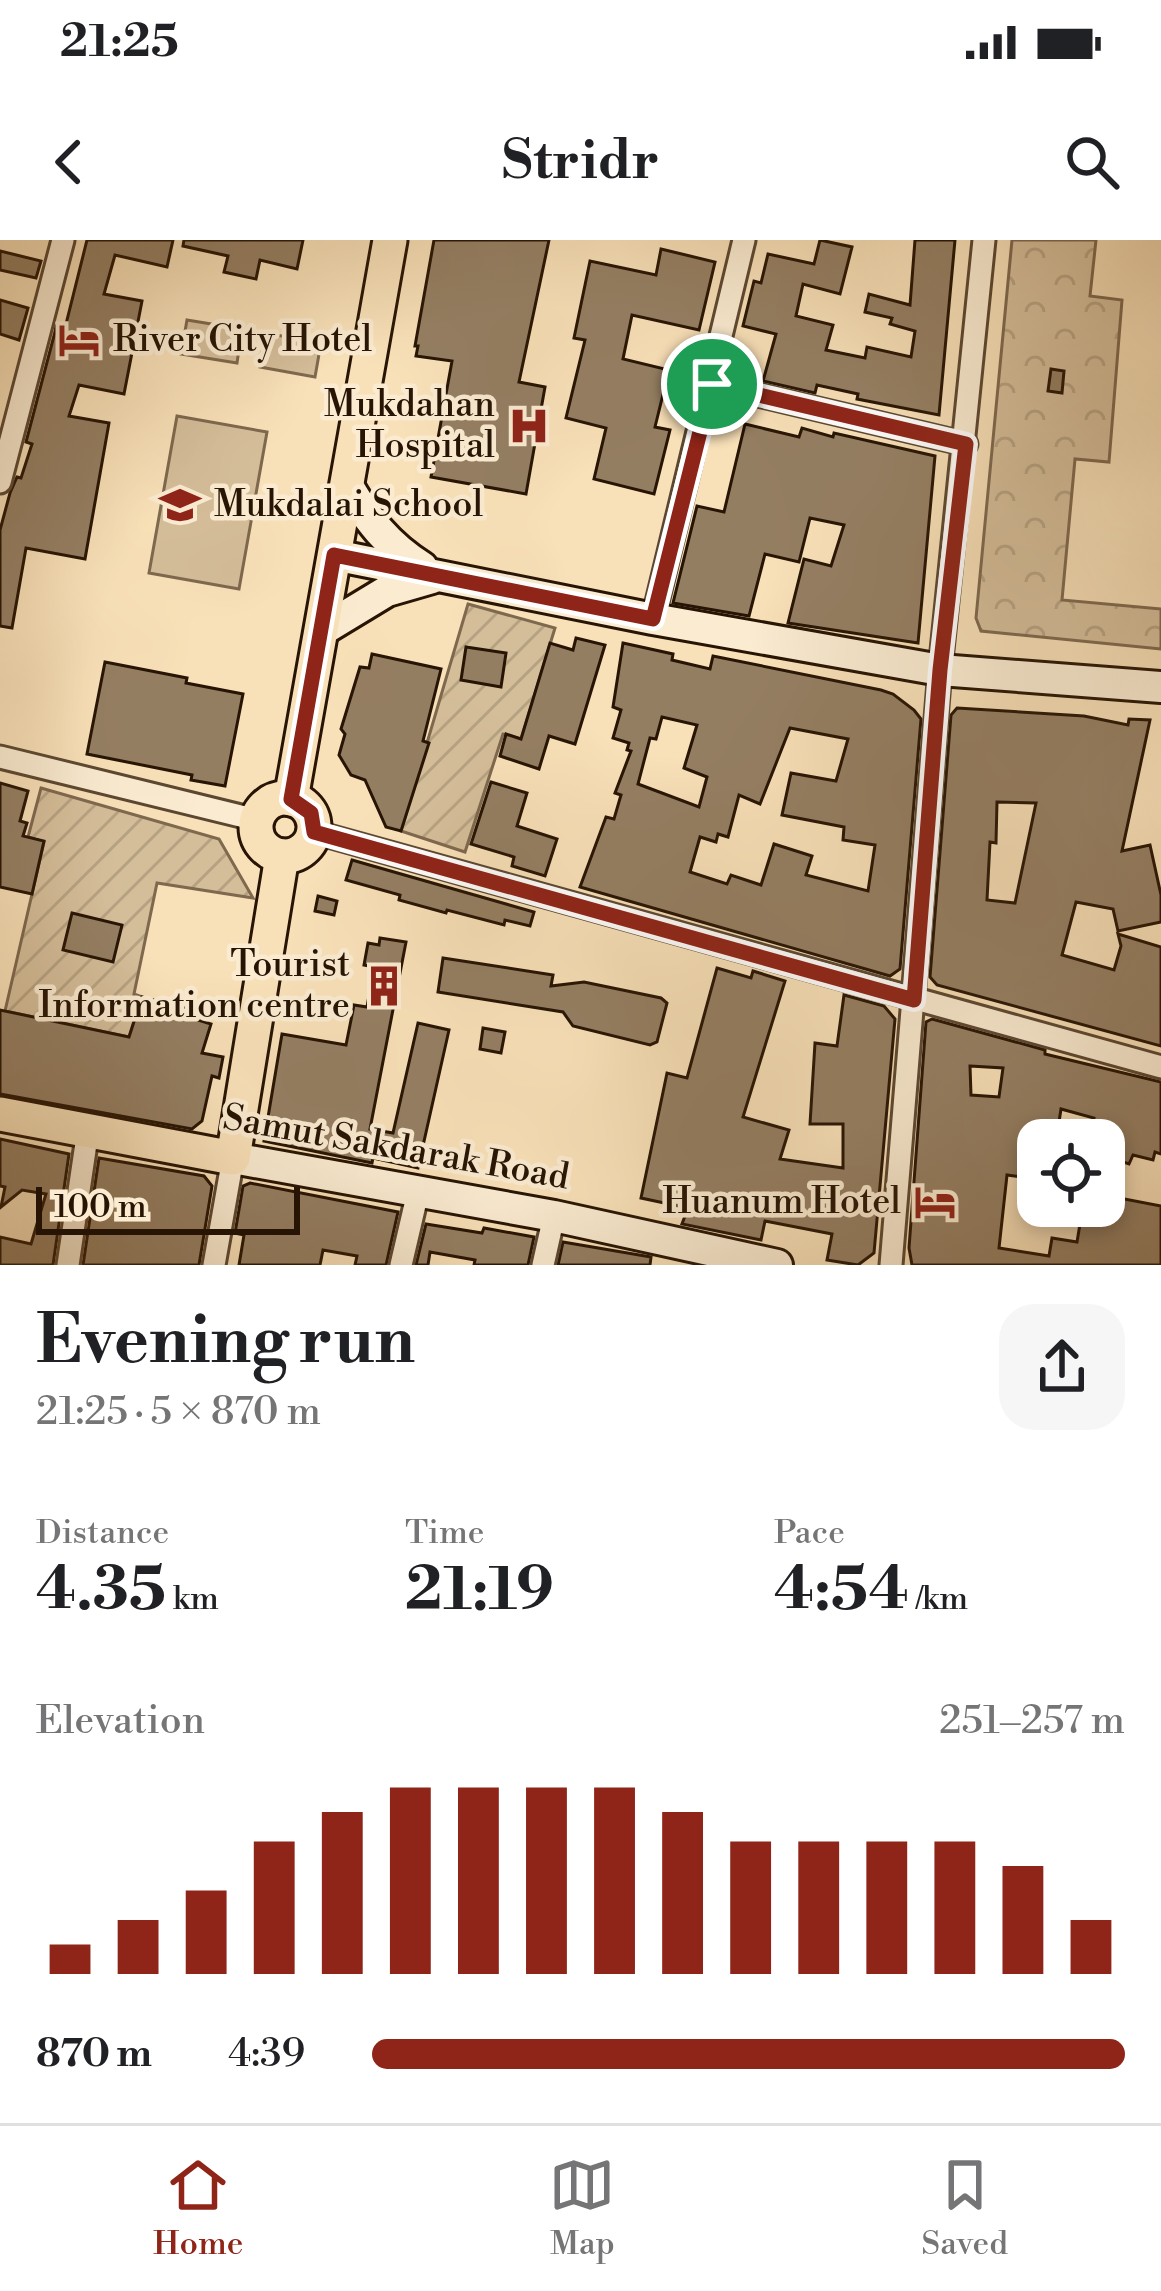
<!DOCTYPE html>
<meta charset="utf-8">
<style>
body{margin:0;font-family:"Libre Bodoni",serif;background:#f6f6f6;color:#202124;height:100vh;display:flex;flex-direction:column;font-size:45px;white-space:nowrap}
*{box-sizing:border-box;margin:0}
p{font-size:39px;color:#757577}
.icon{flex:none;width:66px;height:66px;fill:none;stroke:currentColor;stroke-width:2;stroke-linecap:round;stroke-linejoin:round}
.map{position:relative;height:1025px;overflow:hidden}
.drawer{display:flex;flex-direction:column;background:#fff;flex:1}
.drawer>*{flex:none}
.tools{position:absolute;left:1017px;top:879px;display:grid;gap:24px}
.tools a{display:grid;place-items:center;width:108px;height:108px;border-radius:24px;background:#fff;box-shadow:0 6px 18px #0003;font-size:60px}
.scale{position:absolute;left:36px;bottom:30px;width:264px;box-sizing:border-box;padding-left:12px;border:6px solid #271404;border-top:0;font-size:33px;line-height:42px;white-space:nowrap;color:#271404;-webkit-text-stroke:9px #faebd1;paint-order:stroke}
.pin{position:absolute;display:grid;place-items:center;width:102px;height:102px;color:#fff;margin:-51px;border:6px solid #fff;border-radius:50%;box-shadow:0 3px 12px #0007}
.round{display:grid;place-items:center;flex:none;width:126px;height:126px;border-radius:36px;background:#f6f6f6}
.head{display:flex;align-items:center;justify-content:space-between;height:204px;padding:0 36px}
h1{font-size:66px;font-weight:700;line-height:90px}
.figures{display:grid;grid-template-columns:repeat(3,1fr);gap:18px;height:204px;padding:12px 36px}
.figures div{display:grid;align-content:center}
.figures b{font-size:60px;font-weight:700}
.figures small{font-size:33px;font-weight:400}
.figures p{font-size:33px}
.chart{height:336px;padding:24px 36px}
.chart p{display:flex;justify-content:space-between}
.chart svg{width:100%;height:216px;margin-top:12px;stroke:#8f2418;stroke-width:6}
ul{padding:0 36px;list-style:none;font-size:39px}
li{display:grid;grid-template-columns:192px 144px 1fr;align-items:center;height:90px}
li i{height:30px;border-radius:15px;background:#8f2418}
.status{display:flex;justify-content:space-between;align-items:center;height:84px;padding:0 60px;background:#fff;direction:ltr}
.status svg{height:33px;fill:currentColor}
header{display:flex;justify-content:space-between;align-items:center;height:156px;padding:0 36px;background:#fff;font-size:54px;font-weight:700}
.dock{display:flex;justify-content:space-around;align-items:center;height:168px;border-top:3px solid #e0e0e0;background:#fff;font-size:33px;color:#757577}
.dock a{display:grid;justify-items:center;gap:6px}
.dock .current{color:#8f2418}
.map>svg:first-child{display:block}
.grass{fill:#d4bd99;stroke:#7e684e;stroke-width:3}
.park{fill:url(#park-crowns);stroke:#7e684e;stroke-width:3}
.garden{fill:url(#garden-furrows);stroke:#7e684e;stroke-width:3}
.building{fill:#947e62;stroke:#271404;stroke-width:3;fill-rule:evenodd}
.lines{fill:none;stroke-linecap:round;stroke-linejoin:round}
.street-casing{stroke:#5b4731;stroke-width:27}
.secondary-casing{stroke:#271404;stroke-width:36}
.primary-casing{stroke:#271404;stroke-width:39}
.street{stroke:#faebd1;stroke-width:21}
.secondary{stroke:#faebd1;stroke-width:30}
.primary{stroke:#f8e0b8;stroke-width:33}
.route-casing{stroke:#fff;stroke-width:24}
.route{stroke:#8f2418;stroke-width:15}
.labels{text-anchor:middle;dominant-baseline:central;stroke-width:9;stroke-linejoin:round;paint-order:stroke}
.poi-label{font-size:36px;fill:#271404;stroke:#faebd1;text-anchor:end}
.street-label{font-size:36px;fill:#271404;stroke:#faebd1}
</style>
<div class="status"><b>21:25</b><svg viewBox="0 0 49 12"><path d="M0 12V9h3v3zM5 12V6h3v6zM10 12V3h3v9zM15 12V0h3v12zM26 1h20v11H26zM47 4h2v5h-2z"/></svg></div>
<header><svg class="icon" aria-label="back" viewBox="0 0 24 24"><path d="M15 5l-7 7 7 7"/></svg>Stridr<svg class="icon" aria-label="search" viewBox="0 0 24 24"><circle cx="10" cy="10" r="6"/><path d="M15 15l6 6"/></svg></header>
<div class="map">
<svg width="1161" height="1025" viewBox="0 0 1161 1025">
<defs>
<pattern id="park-crowns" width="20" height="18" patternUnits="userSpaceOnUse" patternTransform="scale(3)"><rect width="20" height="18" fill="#d4bd99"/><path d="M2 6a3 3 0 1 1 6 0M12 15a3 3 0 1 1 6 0" fill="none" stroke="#b6a282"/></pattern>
<pattern id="garden-furrows" width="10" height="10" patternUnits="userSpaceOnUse" patternTransform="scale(3)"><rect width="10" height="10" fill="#d4bd99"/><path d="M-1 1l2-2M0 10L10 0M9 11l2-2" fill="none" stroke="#b6a282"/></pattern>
</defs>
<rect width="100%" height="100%" fill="#f8e0b8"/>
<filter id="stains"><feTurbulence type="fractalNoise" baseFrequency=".00167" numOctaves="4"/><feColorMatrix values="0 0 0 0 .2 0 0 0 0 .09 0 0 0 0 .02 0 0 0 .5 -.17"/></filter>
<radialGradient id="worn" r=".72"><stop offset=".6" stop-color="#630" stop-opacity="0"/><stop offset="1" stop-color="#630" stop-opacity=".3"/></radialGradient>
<g class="grass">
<path d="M187,80L242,89L237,123L181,114Z"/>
<path d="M265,93L321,103L315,137L260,127Z"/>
<path d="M177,176L267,192L239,349L149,333Z"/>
</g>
<path class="park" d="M1012,0H1096L1090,56L1122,60L1109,222L1075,219L1062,360L1161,369V409L981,391L976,378Z"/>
<g class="garden">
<path d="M468,364L555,388L521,499L503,494L465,612L401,591Z"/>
<path d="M41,548L219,599L253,658L157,643L134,754L142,757L129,797L5,771L44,602L28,597Z"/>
</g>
<g class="building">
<path d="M87,0H173L167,27L115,15L104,54L142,61L124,154L79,145L69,176L109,183L85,319L26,308L12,388L0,386V290L10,253L17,237L21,238L32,204L26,202L55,92L56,86L65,88Z"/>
<path d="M184,0H303L297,29L260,20L256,39L224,32L228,16L183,6Z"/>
<path d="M434,0H549L519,142L545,147L526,254L431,237L452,121L416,116L418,106H415Z"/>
<path d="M820,0L852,7L840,54L803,44L796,76L833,85L826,110L865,118L867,107L911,117L915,91L890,84L892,78L865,72L869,54L910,65L915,0H955L939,175L857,159L858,154L817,145L815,153L763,141L776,94L743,86L754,41L761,43L768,14L814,24Z"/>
<path d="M661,9L715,22L699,90L632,75L623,119L669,130L655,187L670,190L654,254L594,239L606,188L566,178L585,100L574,98L590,21L656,35Z"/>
<path d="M0,11L41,21L36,38L0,30Z"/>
<path d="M0,60L28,68L19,100L0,94Z"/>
<path d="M1051,129L1064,131L1062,153L1048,151Z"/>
<path d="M745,184L799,197L802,188L833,197L834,193L935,216L918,403L788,383L804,319L831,326L844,285L810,278L799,322L765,314L749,376L673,363L697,266L724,272Z"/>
<path d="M576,398L605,405L575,504L549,496L539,529L500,516L506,494L521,499L550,403L573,410Z"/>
<path d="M623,403L673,414L672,420L710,429L713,416L881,450L893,454L914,470L921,479L900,729L890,736L580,647L606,577L614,579L621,555L615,553L631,511L627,510L629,503L613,498L621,470L613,467ZM662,477L697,485L684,528L707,537L699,567L638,544L650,498L656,499ZM790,488L848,499L836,541L791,533L782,575L844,587L843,600L875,605L868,651L806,635L812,616L774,604L761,645L731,635L727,644L690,632L700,597L716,602L718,594L728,597L739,555L760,564Z"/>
<path d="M466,407L506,413L501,447L461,440Z"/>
<path d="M372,414L441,429L423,501L429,503L401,591L386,587L365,540L351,535L339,515L345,494L341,489L360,427L369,428Z"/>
<path d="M105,422L187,438L186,443L243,454L225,546L191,540L192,535L87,514Z"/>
<path d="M957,468L1084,476L1128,485L1129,479L1150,480L1122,611L1150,605L1161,655V682L1118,691L1113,669L1076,662L1062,715L1114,730L1121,706L1118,694L1161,707V806L937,745L930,737L951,475ZM997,562L1036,563L1015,663L987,660L990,602L996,603Z"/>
<path d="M491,542L527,553L517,586L557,599L545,636L512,626L514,617L471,604Z"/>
<path d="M0,543L28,551L20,581L27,583L23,596L44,601L32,654L0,647Z"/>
<path d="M352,620L534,672L530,686L505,680L504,685L447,670L446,673L399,660L400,655L346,640Z"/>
<path d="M318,656L337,661L334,675L315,671Z"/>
<path d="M72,673L122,685L113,722L63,710Z"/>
<path d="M380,698L406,702L370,889L393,893L418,783L449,790L418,928L373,918L372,923L264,901L282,794L346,805L354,765L367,767L374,727L364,725L368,703L379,705Z"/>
<path d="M443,718L553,735L551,746L584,742L661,758L667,763L657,802L650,805L573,786L563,772L438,752Z"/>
<path d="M717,728L751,738L753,731L785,741L743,877L789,890L780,919L843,928V884H810L815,803L837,806L844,755L884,766L895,779L874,1013L858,1025L827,1020L832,994L765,981L761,1000L682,984L688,968L641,958L667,833L687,838Z"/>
<path d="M142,757L200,772L198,780L211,784L202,813L223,817L219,838L212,836L202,881L192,889L0,854V770L129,797Z"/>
<path d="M932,779L1045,810V814L1161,842V914L1155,912L1153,920L1133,915L1129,924L1114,919L1118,892L1093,886L1094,878L1061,869L1057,895L1032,892L1028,938L1007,935L999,1008L1049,1016L1052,998L1077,1002L1083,966H1104V955L1161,966V1025H912L909,1008L926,782ZM970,826L1003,828L999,857L971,855Z"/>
<path d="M483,788L505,792L501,813L480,809Z"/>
<path d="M0,899L69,914L53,1025H0V997L31,1004L46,954L22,950L1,967L5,947L0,946Z"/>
<path d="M99,918L204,936L212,946L199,1025H83Z"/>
<path d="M250,943L398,972L386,1025H355L357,1016L323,1010L320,1025H239L244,995L235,993L243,946Z"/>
<path d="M426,984L482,993L484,988L534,997L528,1025H474L475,1020L430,1012L428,1025H416Z"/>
<path d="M563,1002L651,1017L650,1025H558Z"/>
</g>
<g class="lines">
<g class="street-casing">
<g id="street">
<path d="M712,144L966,204"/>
<path d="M0,242L63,0"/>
<path d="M653,379L744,0"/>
<path d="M0,517L257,580"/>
<path d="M314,592L1161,827"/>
<path d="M68,1025L88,890"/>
<path d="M214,1025L233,918"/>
<path d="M401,1025L418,952"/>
<path d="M543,1025L554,976"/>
<path d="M891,1025L940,430L984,0"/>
</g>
</g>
<g class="secondary-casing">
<g id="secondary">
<path d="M348,246C367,279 388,306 422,327"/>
<path d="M334,315L653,379L940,430L1161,447"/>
<path d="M321,391L387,351L432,338"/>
<path d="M233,918L554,976L777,1025"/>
</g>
</g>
<g class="primary-casing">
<g id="primary">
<circle cx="285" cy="587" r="29"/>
<path d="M291,559L390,0"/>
<path d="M0,874L233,918L282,616"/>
</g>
</g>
<use href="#street" class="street"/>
<use href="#secondary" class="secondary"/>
<use href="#primary" class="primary"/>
</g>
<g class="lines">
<g class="route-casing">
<path id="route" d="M712,144L966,204L940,430L914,760L314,592L311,573L291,559L334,315L653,379Z"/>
</g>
<use href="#route" class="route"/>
</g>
<defs>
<g id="hotel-bare" transform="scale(3.24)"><path d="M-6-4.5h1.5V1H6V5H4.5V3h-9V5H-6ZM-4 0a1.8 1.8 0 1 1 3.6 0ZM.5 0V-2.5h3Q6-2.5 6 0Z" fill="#8f2418" stroke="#faebd1" stroke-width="2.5" paint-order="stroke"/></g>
<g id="hospital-bare" transform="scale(3.24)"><path d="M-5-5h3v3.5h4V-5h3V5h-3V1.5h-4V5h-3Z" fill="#8f2418" stroke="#faebd1" stroke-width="2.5" paint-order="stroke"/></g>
<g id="school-bare" transform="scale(3.24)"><path d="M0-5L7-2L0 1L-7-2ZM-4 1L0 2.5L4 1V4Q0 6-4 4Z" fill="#8f2418" stroke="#faebd1" stroke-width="2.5" paint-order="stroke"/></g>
<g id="building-bare" transform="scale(3.24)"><path d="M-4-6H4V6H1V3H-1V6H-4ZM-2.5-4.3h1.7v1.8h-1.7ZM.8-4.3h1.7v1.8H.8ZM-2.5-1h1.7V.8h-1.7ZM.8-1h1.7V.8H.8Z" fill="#8f2418" stroke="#faebd1" stroke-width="2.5" paint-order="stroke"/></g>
</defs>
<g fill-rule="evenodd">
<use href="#hotel-bare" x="79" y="100"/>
<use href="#hospital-bare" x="529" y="186"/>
<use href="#school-bare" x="180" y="265"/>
<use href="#building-bare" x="384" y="746"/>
<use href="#hotel-bare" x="935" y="962"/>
</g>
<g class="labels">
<g class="poi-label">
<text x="113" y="100" text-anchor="start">River City Hotel</text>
<text x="495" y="165">Mukdahan<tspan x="495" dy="41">Hospital</tspan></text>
<text x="214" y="265" text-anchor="start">Mukdalai School</text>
<text x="350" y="725">Tourist<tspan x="350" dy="41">Information centre</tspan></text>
<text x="901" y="962">Huanum Hotel</text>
</g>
<g class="street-label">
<text transform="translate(396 908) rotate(10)">Samut Sakdarak Road</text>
</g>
</g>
<rect width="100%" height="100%" filter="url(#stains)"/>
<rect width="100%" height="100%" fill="url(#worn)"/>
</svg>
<div class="tools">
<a><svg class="icon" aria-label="locate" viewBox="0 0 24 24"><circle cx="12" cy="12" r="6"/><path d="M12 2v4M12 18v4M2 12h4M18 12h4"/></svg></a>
</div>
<div class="scale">100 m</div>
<div class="pin" style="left:712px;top:144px;background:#1e9e55"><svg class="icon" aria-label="arrive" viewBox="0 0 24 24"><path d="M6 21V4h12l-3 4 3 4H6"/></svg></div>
</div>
<section class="drawer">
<div class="head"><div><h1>Evening run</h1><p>21:25 · 5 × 870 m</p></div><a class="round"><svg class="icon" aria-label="share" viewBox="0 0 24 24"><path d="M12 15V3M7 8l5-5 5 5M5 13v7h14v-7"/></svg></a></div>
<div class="figures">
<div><p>Distance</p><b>4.35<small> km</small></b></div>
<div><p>Time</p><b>21:19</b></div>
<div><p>Pace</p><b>4:54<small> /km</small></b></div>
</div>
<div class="chart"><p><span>Elevation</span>251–257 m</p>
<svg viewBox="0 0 160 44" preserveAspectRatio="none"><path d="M5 44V38M15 44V33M25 44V27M35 44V17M45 44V11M55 44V6M65 44V6M75 44V6M85 44V6M95 44V11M105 44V17M115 44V17M125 44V17M135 44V17M145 44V22M155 44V33"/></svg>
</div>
<ul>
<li><b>870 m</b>4:39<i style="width:100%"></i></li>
</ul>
</section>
<nav class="dock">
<a class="current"><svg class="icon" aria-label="home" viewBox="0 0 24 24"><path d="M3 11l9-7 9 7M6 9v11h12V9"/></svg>Home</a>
<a><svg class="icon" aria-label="map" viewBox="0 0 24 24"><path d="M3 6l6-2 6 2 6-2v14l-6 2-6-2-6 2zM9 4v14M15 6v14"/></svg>Map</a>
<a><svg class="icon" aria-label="saved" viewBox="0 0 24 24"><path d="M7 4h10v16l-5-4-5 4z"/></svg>Saved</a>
</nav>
